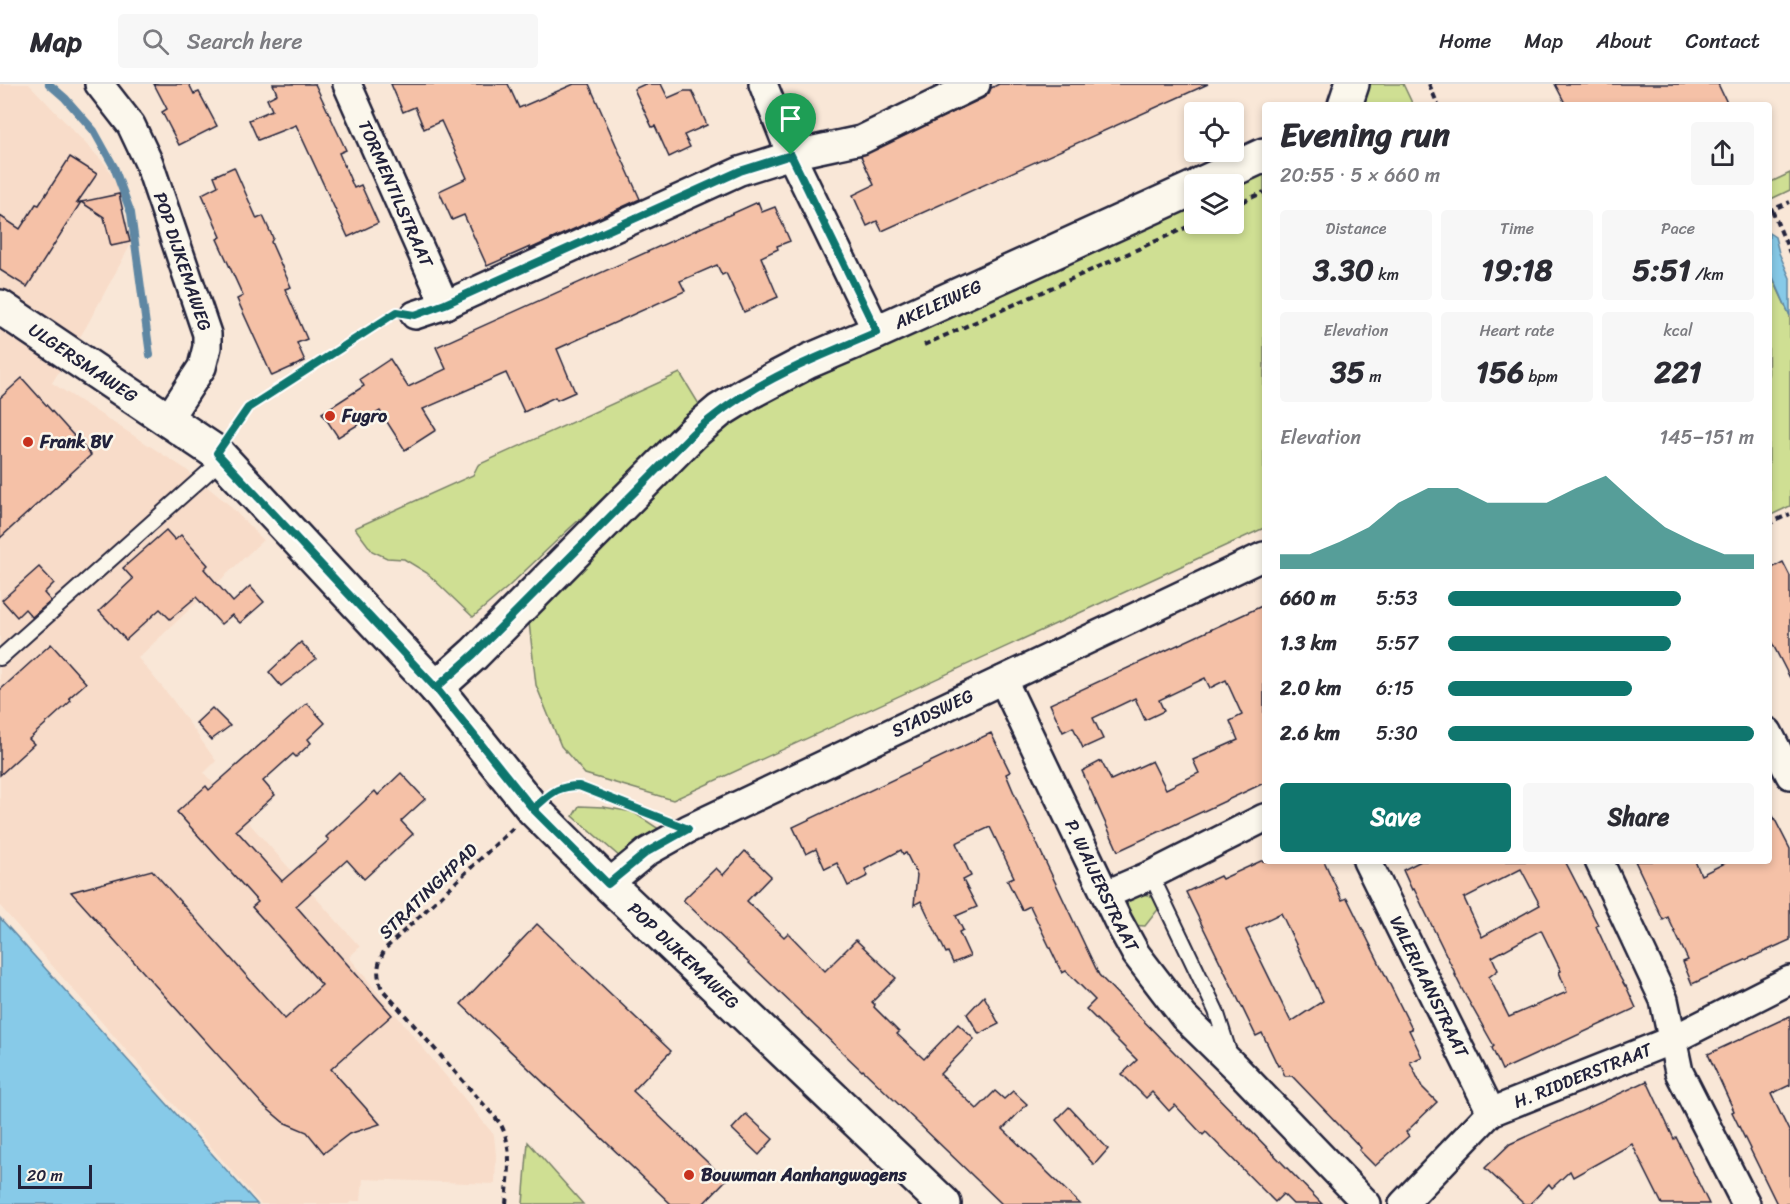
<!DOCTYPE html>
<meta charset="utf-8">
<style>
body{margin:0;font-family:Sriracha,sans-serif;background:#f7f7f7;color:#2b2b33;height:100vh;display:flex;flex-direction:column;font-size:22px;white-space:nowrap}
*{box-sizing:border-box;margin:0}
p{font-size:20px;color:#7c7c81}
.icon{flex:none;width:33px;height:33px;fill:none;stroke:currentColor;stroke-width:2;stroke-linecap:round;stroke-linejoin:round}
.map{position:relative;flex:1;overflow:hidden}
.details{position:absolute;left:1262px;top:18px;width:510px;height:762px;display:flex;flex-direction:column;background:#fff;border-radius:6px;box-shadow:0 3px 9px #0003}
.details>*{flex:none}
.fabs{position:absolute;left:1184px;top:18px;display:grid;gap:12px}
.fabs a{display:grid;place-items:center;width:60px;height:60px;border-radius:6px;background:#fff;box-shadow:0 3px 9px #0003;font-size:30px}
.scale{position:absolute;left:18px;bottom:15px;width:74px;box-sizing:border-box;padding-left:6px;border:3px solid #22223b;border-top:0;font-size:16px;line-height:21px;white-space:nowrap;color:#22223b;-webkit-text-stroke:4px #fbf7ec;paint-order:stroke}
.pin{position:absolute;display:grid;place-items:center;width:51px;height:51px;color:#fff;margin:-62px -26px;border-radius:50% 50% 50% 0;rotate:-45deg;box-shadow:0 0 6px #0007}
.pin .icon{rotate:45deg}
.round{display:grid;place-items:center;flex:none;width:63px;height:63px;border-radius:6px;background:#f7f7f7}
.headline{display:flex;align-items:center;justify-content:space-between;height:102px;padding:0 18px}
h1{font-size:33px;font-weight:700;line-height:45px}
.metrics{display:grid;grid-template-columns:repeat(3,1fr);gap:9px;height:102px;padding:6px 18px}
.metrics div{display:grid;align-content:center;border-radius:6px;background:#f7f7f7;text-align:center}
.metrics b{font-size:30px;font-weight:700}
.metrics small{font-size:16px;font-weight:400}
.metrics p{font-size:16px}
.chart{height:168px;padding:12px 18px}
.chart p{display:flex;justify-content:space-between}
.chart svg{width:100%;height:108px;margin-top:6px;fill:#0f766e;opacity:.7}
.button{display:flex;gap:12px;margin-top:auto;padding:12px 18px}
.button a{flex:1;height:69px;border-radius:6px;background:#0f766e;color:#fff;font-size:24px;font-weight:700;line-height:69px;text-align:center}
.button a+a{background:#f7f7f7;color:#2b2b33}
ul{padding:0 18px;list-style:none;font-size:20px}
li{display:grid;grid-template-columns:96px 72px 1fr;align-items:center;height:45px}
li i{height:15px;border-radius:8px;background:#0f766e}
header{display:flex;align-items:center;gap:36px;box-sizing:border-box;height:84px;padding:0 30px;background:#fff;border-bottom:2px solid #e1e1e2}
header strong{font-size:28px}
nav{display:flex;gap:33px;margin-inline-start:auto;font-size:21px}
.search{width:420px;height:54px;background:#f7f7f7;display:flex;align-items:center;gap:15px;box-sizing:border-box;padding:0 21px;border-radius:6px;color:#7c7c81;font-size:22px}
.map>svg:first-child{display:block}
.built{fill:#f8dcc9}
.green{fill:#cfdf93;stroke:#788067;stroke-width:1.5}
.water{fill:#87cae8;stroke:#5f87a3;stroke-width:1.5}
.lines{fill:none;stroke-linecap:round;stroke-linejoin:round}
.stream{stroke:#5f87a3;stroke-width:8}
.building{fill:#f5c1a7;stroke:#22223b;stroke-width:1.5;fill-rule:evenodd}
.service-casing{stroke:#22223b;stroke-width:18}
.minor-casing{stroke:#22223b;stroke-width:32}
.tertiary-casing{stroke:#22223b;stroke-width:38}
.path{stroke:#22223b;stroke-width:4;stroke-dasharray:6 4.5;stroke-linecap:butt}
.service{stroke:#fbf7ec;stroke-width:14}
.minor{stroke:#fbf7ec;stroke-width:27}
.tertiary{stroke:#fbf7ec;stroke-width:33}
.route-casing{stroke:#fff;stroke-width:12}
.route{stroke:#0f766e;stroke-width:8}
.poi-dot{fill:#c8321e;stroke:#fbf7ec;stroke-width:2}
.labels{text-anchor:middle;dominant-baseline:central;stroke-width:5;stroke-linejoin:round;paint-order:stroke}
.street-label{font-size:18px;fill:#22223b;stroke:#fbf7ec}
.poi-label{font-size:18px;font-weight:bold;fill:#22223b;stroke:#fbf7ec;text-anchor:start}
</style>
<header>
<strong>Map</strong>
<div class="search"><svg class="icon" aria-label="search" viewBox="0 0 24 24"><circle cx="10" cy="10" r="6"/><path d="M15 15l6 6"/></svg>Search here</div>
<nav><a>Home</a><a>Map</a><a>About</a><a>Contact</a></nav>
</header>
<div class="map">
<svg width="1790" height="1120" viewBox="0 0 1790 1120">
<rect width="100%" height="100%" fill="#f9e7d7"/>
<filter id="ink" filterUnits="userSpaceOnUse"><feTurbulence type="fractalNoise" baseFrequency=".0167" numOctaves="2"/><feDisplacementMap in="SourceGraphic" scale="12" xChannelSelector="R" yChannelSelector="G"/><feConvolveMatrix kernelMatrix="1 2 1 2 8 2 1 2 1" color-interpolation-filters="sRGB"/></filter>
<g filter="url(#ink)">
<path class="built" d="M0,0H29L106,81L119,105L131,160L86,243L52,299L184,384L227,419L263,456L138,574L172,615L216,677L204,689L360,863L349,873L494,1051L496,1071L495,1100L363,1095L361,1117H353L349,1120H261L0,822Z"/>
<g class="green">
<path d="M1361,0H1403L1413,21H1352Z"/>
<path d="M1264,79V444L673,716L585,690L561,662L536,601L529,538L716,344L759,313L1194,113V140H1233V100Z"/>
<path d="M1790,89V106L1769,116V99Z"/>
<path d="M1768,184L1790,232V422L1769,432Z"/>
<path d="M680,289L702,325L570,444L508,503L473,533L427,489L404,475L387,474L372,467L355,444L473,391L478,381Z"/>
<path d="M579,722L603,723L633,728L665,749L628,780L573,732Z"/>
<path d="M1139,810C1150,810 1155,813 1160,823L1145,842L1130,841C1125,826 1121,817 1139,810Z"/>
<path d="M528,1058L583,1120H523Z"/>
</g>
<g class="water">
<path d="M1769,149L1775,153L1779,169L1790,194V232L1769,184Z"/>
<path d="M0,834L257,1120H0Z"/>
</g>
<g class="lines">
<path class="stream" d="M49,0L65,14L94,47L114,83L131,129L150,271"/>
</g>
<g class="building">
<path d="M154,0H189L194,10L199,8L217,42L179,61L162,28L167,25Z"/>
<path d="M273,0H315L346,66L339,69L354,104L361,101L378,139L348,153L296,41L258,56L249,36L272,26L267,15L277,10Z"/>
<path d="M391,0H508L519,24L574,0H589L640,115L530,165V163L487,182L464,131L452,136L439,107L467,94L441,37L424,45L415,23L403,28Z"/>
<path d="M645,0H661L668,14L684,7H692L707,41L684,51L690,63L669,73L655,42L652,43L634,5Z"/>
<path d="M999,0H1208L882,147L877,137L867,142L853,111L874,101L861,72L983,14L989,9L991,4Z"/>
<path d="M1555,0H1718L1728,21H1566Z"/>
<path d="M70,73L97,90L77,119L81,118L27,203L0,186V132L20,145L36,120L39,121Z"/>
<path d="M234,83L257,135L263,132L273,154L271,158L291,203L285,205L307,255L297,259L305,277L272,292L237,215L243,212L217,155L221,153L202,110L218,102L214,92Z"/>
<path d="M119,110L130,158L111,162L104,133L81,118Z"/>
<path d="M758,118L762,128L775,123L790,157L777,162L778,165L761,173L778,213L744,228L726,189L722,191L717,181L680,197L685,207L557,265L575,308L557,316L555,313L524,328L506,289L423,325L436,346L405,366L380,327L338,353L322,329L364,302L360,295L390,275L408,303L446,285L436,263Z"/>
<path d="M22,294L91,371L0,454V314Z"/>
<path d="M166,446L175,456L181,451L208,481L204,485L233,518L250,502L264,518L240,539L232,531L221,540L196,513L170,535L160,525L126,556L99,527L133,495L123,484Z"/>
<path d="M1783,478L1790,492V594L1768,551V486Z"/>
<path d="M39,483L54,499L44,509L51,517L32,533L25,525L17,533L2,516Z"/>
<path d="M1264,521V699L1118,767L1082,687L1101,677L1111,696L1152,677L1166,705L1199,689L1193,676L1238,656L1230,637L1242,631L1226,596L1210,604L1205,594L1159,616L1164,627L1145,636L1135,614L1093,634L1103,655L1083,664L1073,643L1063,648L1050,620Z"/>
<path d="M301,558L316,575L281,602L269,588Z"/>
<path d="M51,560L86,599L69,614L71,617L29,655L34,660L0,691V606Z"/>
<path d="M307,619L325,639L308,655L311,659L296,673L293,670L263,697L275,711L236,746L282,797L329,756L326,753L375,707L378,711L401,689L425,715L401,737L413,750L364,795L347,776L296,822L392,931L331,985L380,1040L349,1050L324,1069L307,1048L283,1038L263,1021L71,808L152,786L285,935L322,901L252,823L258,818L177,728L206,702L209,706Z"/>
<path d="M212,624L230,642L211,656L196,639Z"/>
<path d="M991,649L1010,688L1006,690L1022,728L1099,891L1322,1120H1293L1283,1110L1275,1118L1206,1048L1203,1051L1175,1021L1169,1027L1152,1008L1146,1014L1122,990L1137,976L1086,925L1095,916L1066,887L1062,889L1030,822L1022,826L1007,796L1014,793L990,743L956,759L971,792L963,796L977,823L956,832L963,846L959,848L970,872L953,879L948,868L946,869L921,817L914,821L917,791L906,769L903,770L901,766L865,785L868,792L848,802L837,779L825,785L816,765L806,770L793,743Z"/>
<path d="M1768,722L1790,765V856L1692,900L1683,878L1688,876L1668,833L1663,836L1635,777H1695L1701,791L1729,777H1768Z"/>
<path d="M745,767L771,792L747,817L784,853L788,849L825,887L856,856L896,894L872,918L875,921L874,923L899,948L897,950L924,975L958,940L974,955L940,990L977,1025L995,1007L1004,1015L1013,1007L1027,1020L1003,1045L1080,1120H1002L863,986L862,987L683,816L716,784L723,791Z"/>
<path d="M1261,777H1324L1342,816L1347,814L1412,945L1409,946L1422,973L1410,978L1422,1003L1437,1018L1406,1048L1409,1052L1375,1082L1359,1066L1361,1064L1292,992H1285L1280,981L1278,982L1262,949L1256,952L1186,808L1220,792L1222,795ZM1281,829L1323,917L1291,938L1246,846Z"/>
<path d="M1421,777H1565L1598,841L1596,842L1617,888L1625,902H1626L1636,924L1502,986L1492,964L1494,962L1463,907L1455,891H1456L1414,805L1412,806L1403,786ZM1521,785L1540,821L1482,853L1464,814ZM1541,846L1561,887L1559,888L1567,908L1509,933L1489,893L1498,886L1492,873Z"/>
<path d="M537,840L671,967L633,1007L726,1096L703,1120H671L461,920Z"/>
<path d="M984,912L999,940L979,950L967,930Z"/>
<path d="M1790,932V1001L1771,1010L1790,1049V1120H1777L1732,1028L1734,1027L1708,970Z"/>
<path d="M1647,997L1674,1055L1676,1053L1709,1120H1662L1632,1060L1573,1093L1570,1087L1552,1104L1549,1100L1530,1120H1524L1485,1084L1510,1060Z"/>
<path d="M1069,1023L1108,1065L1094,1081L1056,1036Z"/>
<path d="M746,1030L773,1055L759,1071L732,1045Z"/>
</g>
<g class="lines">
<g class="service-casing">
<g id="service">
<path d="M0,574L223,375"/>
<path d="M1151,791L1216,927L1229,968"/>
</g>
</g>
<g class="minor-casing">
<g id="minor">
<path id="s1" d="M99,0L131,41L149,79L207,250V263L202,283L168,335"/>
<path id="s2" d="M347,0L445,221"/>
<path d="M763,0L791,71L877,248"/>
<path d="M415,231L445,221L740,87L791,71L861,56L976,0"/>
<path id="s3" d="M1003,596L1118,837L1136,870L1184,933L1236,984L1367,1120"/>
<path d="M1768,648L1790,691"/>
<path id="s4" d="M1367,777L1491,1028"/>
<path d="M1599,777L1664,916L1679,988L1746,1120"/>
<path id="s5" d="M608,800L647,768L688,745L1264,472"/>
<path d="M1107,810L1151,791L1264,734"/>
<path id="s6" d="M1403,1120L1491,1028L1672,956L1790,896"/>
</g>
</g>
<g class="tertiary-casing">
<g id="tertiary">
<path d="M1345,21L1352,0"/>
<path d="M1201,100L1264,71"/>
<path id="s7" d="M0,223L217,369L436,604L533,725L608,800L944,1120"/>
<path id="s8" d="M436,604L474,570L693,349L719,327L748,309L809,277L877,248L1194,104"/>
</g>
</g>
<g class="path">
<path d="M1429,0L1438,21"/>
<path d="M1233,122L1264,108"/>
<path d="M1772,126L1790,169"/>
<path d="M1768,127L1790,118"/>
<path d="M924,261L1194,140"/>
<path d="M232,346L248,324L390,232"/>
<path d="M1768,440L1790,430"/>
<path d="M554,708L563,703L579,702L656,733"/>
<path d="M506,1120C508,1092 514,1064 500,1039L382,905C376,890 377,878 386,864L513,744"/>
</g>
<use href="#service" class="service"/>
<use href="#minor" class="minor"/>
<use href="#tertiary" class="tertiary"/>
</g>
</g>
<g class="lines" filter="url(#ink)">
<g class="route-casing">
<path id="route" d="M791,71L740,87L445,220L415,231L397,228L248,324L217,369L436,604L533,725L608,800L647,768L688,745L579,702C555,702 550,711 533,725L436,604L474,570L693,349C710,335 727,321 746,310C787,284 833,267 877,248L791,71"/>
</g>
<use href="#route" class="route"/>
</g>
<g class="poi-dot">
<circle cx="330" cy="332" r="6"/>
<circle cx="28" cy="358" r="6"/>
<circle cx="689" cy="1091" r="6"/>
</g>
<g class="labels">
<g class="street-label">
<text stroke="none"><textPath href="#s2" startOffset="120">TORMENTILSTRAAT</textPath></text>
<text stroke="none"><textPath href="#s1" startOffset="198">POP DIJKEMAWEG</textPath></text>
<text stroke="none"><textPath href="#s8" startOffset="640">AKELEIWEG</textPath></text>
<text stroke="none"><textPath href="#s7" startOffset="100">ULGERSMAWEG</textPath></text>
<text stroke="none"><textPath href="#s5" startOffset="368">STADSWEG</textPath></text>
<text stroke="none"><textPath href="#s3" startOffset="228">P. WAIJERSTRAAT</textPath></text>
<text transform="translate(428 807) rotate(-44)">STRATINGHPAD</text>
<text stroke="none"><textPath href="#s7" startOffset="948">POP DIJKEMAWEG</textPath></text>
<text stroke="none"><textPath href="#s4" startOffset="140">VALERIAANSTRAAT</textPath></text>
<text stroke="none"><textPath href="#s6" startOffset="226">H. RIDDERSTRAAT</textPath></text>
</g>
<g class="poi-label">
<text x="342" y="332">Fugro</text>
<text x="40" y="358">Frank BV</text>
<text x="701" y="1091">Bouwman Aanhangwagens</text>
</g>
</g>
</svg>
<div class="fabs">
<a><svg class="icon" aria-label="locate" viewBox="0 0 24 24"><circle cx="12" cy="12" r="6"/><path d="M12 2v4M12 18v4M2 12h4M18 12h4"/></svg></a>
<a><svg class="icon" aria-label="layers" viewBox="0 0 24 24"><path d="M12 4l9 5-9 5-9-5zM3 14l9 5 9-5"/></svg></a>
</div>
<div class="scale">20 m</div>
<div class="pin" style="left:791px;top:71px;background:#1e9e55"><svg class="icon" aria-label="arrive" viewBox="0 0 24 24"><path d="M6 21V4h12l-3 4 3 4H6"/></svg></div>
<section class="details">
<div class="headline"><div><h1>Evening run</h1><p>20:55 · 5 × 660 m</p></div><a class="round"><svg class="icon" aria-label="share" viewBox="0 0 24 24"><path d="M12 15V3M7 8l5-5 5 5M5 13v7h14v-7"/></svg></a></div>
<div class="metrics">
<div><p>Distance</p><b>3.30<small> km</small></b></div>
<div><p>Time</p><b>19:18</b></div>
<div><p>Pace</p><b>5:51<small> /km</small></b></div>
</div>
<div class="metrics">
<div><p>Elevation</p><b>35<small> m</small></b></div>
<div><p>Heart rate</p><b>156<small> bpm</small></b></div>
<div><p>kcal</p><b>221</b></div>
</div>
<div class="chart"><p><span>Elevation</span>145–151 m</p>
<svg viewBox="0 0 160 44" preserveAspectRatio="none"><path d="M0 44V38L10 38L20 33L30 27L40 17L50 11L60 11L70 17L80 17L90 17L100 11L110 6L120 17L130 27L140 33L150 38L160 38V44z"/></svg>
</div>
<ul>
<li><b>660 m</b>5:53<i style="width:76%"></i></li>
<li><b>1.3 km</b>5:57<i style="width:73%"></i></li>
<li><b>2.0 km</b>6:15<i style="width:60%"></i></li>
<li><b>2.6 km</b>5:30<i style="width:100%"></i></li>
</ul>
<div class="button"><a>Save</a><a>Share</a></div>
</section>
</div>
